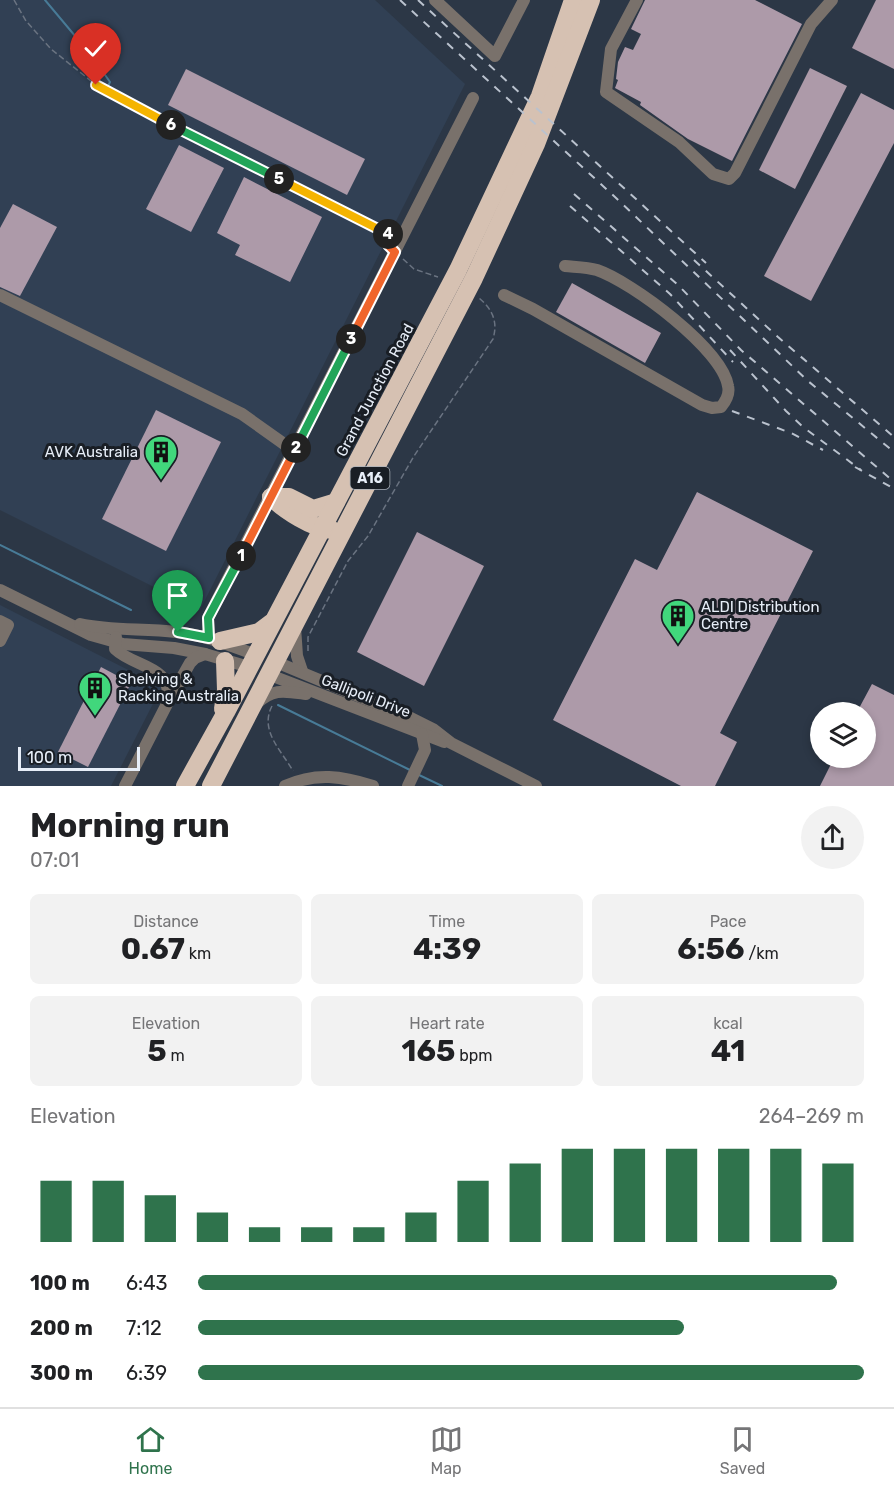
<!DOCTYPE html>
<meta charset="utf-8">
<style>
body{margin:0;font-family:Rubik,sans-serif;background:#f2f2f2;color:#202124;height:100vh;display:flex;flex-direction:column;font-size:22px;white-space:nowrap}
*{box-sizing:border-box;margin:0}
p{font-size:20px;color:#757577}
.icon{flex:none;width:33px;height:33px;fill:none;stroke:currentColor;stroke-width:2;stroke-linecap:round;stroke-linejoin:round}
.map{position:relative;height:786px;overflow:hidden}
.side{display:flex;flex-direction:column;background:#fff;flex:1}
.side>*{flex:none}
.tools{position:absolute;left:810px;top:702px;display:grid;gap:12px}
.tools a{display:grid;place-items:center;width:66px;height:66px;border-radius:50%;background:#fff;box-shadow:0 3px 9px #0003;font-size:30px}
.scale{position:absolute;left:18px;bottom:15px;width:122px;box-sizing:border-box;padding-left:6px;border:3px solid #e7eef8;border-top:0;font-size:16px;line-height:21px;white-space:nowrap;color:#e7eef8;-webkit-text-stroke:4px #191e25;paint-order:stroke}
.pin{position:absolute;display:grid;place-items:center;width:51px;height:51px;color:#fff;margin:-62px -26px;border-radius:50% 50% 50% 0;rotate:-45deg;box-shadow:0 0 6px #0007}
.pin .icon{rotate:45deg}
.km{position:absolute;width:30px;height:30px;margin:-15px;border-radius:50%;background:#222;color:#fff;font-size:16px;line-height:30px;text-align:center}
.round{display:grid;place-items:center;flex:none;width:63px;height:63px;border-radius:32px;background:#f2f2f2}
.overview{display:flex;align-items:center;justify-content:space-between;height:102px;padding:0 30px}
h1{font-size:33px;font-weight:700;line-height:45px}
.metrics{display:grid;grid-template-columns:repeat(3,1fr);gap:9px;height:102px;padding:6px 30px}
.metrics div{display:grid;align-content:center;border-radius:9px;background:#f2f2f2;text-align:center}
.metrics b{font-size:30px;font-weight:700}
.metrics small{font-size:16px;font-weight:400}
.metrics p{font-size:16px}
.chart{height:168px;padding:12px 30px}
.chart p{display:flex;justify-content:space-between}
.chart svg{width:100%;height:108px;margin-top:6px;stroke:#2f734c;stroke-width:6}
ul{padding:0 30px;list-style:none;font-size:20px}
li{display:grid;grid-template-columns:96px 72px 1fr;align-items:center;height:45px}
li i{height:15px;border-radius:8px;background:#2f734c}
.dock{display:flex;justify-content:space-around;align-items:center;height:84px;border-top:2px solid #e0e0e0;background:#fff;font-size:16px;color:#757577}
.dock a{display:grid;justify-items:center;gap:3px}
.dock .active{color:#2f734c}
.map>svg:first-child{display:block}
.built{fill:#314054}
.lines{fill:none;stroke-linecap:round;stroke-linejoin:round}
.stream{stroke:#487b97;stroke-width:2}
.building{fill:#ad9aa9}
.path{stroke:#6a7381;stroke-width:1.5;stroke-dasharray:6 3;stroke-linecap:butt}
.minor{stroke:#79716b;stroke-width:12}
.highway{stroke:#d6c1b2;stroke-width:18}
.rail{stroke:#bac2ce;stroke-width:2;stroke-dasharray:8 8;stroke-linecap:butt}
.split-1-casing{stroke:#fff;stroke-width:12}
.split-2-casing{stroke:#fff;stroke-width:12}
.split-3-casing{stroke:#fff;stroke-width:12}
.split-4-casing{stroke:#fff;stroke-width:12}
.split-5-casing{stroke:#fff;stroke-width:12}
.split-6-casing{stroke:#fff;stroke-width:12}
.split-7-casing{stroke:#fff;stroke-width:12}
.split-1{stroke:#22a559;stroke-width:8}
.split-2{stroke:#f0652b;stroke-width:8}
.split-3{stroke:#22a559;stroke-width:8}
.split-4{stroke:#f0652b;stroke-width:8}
.split-5{stroke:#f5b400;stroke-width:8}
.split-6{stroke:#22a559;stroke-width:8}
.split-7{stroke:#f5b400;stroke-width:8}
.labels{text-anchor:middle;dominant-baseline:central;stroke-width:6;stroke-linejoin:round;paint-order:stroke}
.shield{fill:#191e25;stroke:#a9b0b9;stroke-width:1.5}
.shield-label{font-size:14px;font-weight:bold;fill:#e7eef8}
.street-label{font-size:15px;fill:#e7eef8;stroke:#191e25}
.poi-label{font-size:15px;fill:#e7eef8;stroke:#191e25;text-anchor:start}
</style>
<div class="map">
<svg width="894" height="786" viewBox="0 0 894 786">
<rect width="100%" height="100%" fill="#2c3746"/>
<g class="built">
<path d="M0,0H375L465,84L200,610L0,510Z"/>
<path d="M0,605L160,686L161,688L111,786H0Z"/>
</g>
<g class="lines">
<g class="stream">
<path d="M45,0L91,55L110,82L108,86"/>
<path d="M0,545L131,610"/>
<path d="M278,705L410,770"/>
<path d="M417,774L442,786"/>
</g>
</g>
<g class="building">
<path d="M645,0H755L802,24L732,161L688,139L640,105L641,102L615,88L618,80L616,79L618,62L625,47L633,50L641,34L631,29Z"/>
<path d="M876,0H894V69L852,48Z"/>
<path d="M810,68L847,86L795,189L759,170Z"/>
<path d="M186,69L365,159L347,195L168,105Z"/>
<path d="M861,93L894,110V143L811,301L764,276Z"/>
<path d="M179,145L224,168L191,232L146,209Z"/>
<path d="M244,177L322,217L290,282L235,255L240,245L217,233Z"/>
<path d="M13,204L57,227L20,296L0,287V228Z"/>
<path d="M572,283L661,333L645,363L556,312Z"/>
<path d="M156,410L221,442L166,551L102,519Z"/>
<path d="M697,492L813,551L720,733L737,742L715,786H681L553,720L635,559L657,570Z"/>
<path d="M417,532L484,566L424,686L357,652Z"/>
<path d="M101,667L131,683L88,767L58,752Z"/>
<path d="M872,684L894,695V786H820L834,758H866V712H857Z"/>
</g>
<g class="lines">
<g class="path">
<path d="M14,0L26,21L51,49L96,85L391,238"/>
<path d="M403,259L414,269L438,277"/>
<path d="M308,651V637L348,561L368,536L414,456L493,339C498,322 493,310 479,298"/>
<path d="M272,706C259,731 282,751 293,771"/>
</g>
<g class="minor">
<path d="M435,0L495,56L524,0"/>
<path d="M637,0L611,49L606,92L679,142L713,174L729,179L735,173L811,24L832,0"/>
<path d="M0,295L242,414L294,451"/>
<path d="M504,295L533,309L702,405L712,408L721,407C726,401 730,394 728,386C722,349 632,282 597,270C587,267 575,267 565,266"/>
<path d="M0,590L91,635L123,644L174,648L205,654L249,667"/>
<path d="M0,621L8,625L0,641"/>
<path d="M80,624C111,631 144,628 176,632C204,635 229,645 256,655"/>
<path d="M295,627L297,656L302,671"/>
<path d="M116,637L115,649C135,668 172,665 168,700"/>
<path d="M209,638L208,618L473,98"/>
<path d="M276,662L411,718L433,729L451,743L536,786"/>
<path d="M270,675L444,742"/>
<path d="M256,704C273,688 284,691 306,694"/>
<path d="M125,786L168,702L190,663L195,658L205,654"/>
<path d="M285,786C316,772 342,776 373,786"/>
<path d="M408,786L425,750L422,734"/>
</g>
<g class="highway">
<path d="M271,497C284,510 313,529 332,530"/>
<path d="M271,497H289L313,509L336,502"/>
<path d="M220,641L259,632L271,623"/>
<path d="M223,709L226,690L225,661"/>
<path d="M185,786L226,712L458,270L540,96L573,0"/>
<path d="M211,786L474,278L536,144L591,0"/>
</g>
<g class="rail">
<path d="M400,0L615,197L808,381L894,452"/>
<path d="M418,0L706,263"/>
<path d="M574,194L678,285L741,350L894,482"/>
<path d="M570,206L670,294L733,362"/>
<path d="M694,260L778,337L894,437"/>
<path d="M730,350L786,411L803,427L861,470"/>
<path d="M732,411L791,433L823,450"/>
<path d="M855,467L891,487"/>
</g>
</g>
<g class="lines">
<g class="split-1-casing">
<path id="split-1" d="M178,632L209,638L208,618L241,556"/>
</g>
<g class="split-2-casing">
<path id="split-2" d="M241,556L296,448"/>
</g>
<g class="split-3-casing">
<path id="split-3" d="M296,448L351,339"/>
</g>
<g class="split-4-casing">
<path id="split-4" d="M351,339L395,252L388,245L391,237L388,234"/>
</g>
<g class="split-5-casing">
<path id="split-5" d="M279,179L388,234"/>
</g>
<g class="split-6-casing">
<path id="split-6" d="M171,125L279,179"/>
</g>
<g class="split-7-casing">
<path id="split-7" d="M96,85L171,125"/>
</g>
<use href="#split-1" class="split-1"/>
<use href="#split-2" class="split-2"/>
<use href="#split-3" class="split-3"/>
<use href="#split-4" class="split-4"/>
<use href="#split-5" class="split-5"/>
<use href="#split-6" class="split-6"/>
<use href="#split-7" class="split-7"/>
</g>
<defs>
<g id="building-pin" transform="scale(1.725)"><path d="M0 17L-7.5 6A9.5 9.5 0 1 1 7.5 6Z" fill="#41d77c" stroke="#191e25"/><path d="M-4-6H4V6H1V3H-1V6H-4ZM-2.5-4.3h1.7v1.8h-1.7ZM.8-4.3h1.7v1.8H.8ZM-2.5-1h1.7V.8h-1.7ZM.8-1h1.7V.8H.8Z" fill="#111"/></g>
</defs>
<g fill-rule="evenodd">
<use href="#building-pin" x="161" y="452"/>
<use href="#building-pin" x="678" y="616"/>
<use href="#building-pin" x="95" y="688"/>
</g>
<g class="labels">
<rect class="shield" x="350.5" y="467" width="39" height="22" rx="4.5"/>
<g class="shield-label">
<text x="370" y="478">A16</text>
</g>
<g class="street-label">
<text transform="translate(375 390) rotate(-62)">Grand Junction Road</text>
<text transform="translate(366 696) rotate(21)">Gallipoli Drive</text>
</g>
<g class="poi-label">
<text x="138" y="452" text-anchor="end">AVK Australia</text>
<text x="701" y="607">ALDI Distribution<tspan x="701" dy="17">Centre</tspan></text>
<text x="118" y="679">Shelving &amp;<tspan x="118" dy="17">Racking Australia</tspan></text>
</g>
</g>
</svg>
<div class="tools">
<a><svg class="icon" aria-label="layers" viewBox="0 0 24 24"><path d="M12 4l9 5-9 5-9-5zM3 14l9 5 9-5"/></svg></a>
</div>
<div class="scale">100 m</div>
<div class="pin" style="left:178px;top:632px;background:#1e9e55"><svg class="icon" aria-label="arrive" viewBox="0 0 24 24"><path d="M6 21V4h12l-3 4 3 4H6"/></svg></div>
<div class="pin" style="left:96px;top:85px;background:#d93025"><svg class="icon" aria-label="check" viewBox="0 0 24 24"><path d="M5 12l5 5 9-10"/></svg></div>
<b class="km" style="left:241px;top:556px">1</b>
<b class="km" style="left:296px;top:448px">2</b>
<b class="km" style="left:351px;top:339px">3</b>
<b class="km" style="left:388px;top:234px">4</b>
<b class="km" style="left:279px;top:179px">5</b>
<b class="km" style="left:171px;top:125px">6</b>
</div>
<section class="side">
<div class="overview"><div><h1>Morning run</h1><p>07:01</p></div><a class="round"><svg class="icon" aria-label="share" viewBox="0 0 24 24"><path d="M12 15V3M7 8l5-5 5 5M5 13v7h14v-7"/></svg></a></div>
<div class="metrics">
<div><p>Distance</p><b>0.67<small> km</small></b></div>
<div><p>Time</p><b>4:39</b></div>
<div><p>Pace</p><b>6:56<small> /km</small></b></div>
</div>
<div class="metrics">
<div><p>Elevation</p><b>5<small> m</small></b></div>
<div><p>Heart rate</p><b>165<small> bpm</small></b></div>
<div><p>kcal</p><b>41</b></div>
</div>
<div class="chart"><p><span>Elevation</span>264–269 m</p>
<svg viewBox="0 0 160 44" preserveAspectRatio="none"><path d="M5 44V19M15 44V19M25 44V25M35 44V32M45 44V38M55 44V38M65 44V38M75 44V32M85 44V19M95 44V12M105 44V6M115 44V6M125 44V6M135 44V6M145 44V6M155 44V12"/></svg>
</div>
<ul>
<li><b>100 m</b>6:43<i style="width:96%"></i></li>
<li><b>200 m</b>7:12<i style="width:73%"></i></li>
<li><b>300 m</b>6:39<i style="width:100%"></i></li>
</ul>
</section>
<nav class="dock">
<a class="active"><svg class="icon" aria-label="home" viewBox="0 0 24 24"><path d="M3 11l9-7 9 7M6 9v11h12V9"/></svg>Home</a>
<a><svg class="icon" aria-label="map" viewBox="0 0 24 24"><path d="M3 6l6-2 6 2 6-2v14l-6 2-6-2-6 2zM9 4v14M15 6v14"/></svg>Map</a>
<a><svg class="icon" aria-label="saved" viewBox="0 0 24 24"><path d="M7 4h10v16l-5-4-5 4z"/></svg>Saved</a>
</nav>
